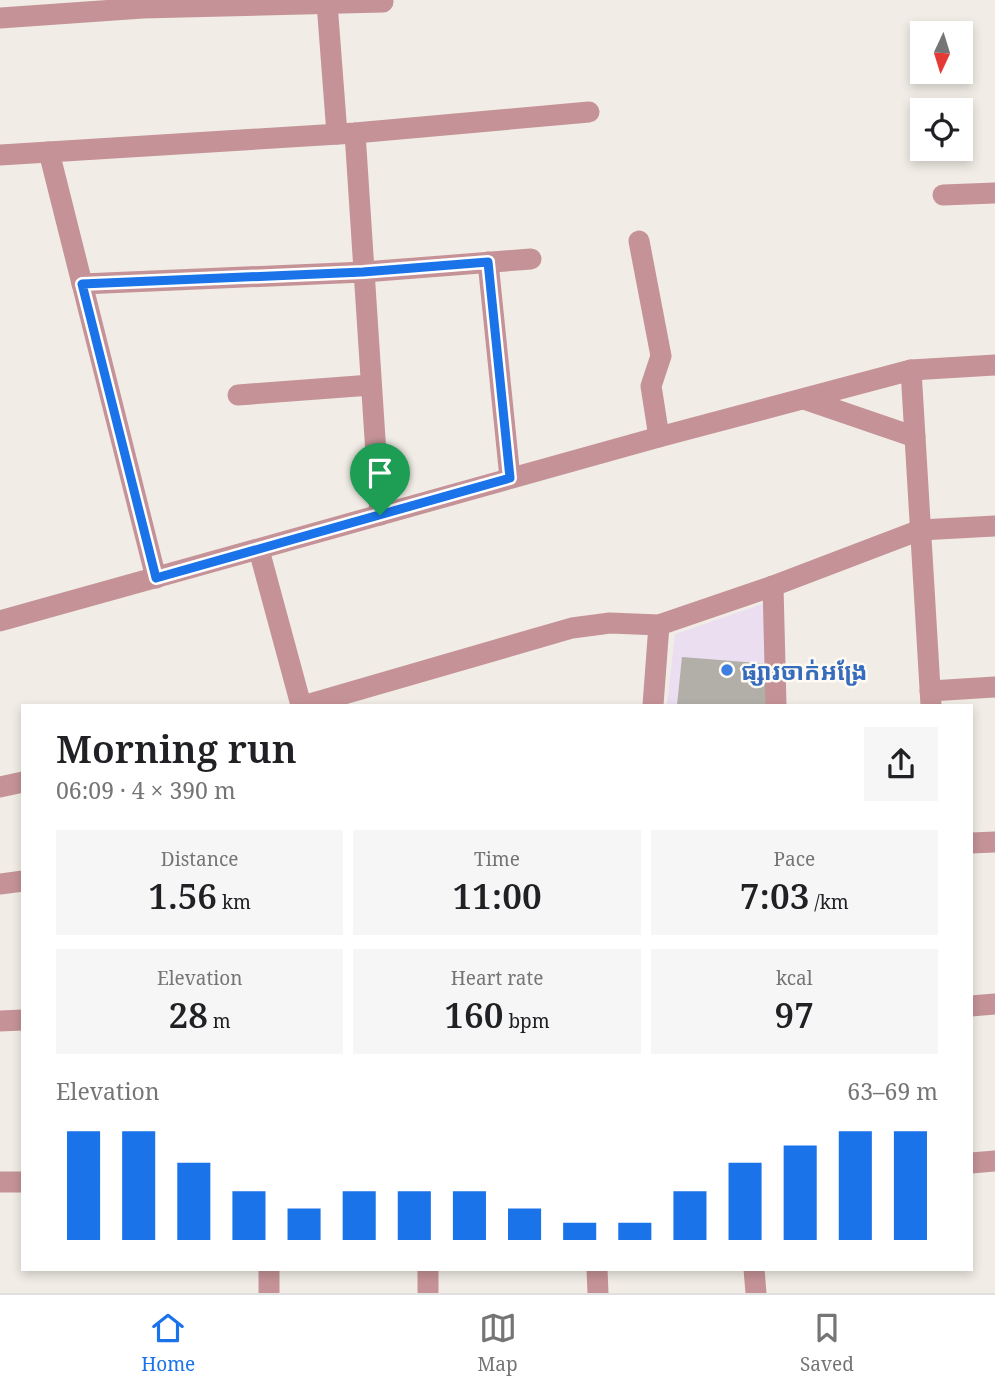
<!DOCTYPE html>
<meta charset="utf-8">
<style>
body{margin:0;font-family:"Noto Serif","Noto Sans Khmer",serif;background:#f6f6f6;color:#202124;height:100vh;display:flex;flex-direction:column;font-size:26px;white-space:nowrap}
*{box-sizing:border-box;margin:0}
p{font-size:23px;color:#757577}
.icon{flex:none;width:38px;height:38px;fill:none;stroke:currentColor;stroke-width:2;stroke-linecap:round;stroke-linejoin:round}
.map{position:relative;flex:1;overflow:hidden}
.details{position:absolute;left:21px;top:704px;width:952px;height:567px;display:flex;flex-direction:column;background:#fff;border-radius:0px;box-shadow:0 4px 10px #0003}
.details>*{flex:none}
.needle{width:46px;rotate:184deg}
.buttons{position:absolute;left:910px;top:21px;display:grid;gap:14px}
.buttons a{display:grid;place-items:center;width:63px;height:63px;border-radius:0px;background:#fff;box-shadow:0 4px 10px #0003;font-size:35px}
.pin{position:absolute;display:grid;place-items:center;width:60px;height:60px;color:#fff;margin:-72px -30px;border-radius:50% 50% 50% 0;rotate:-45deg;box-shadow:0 0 7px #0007}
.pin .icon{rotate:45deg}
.round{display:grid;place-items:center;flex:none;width:74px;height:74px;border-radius:0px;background:#f6f6f6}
.overview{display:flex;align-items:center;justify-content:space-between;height:119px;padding:0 35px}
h1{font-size:38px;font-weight:600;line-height:52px}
.figures{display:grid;grid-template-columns:repeat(3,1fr);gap:10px;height:119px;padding:7px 35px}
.figures div{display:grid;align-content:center;border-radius:0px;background:#f6f6f6;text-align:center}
.figures b{font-size:35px;font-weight:600}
.figures small{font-size:19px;font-weight:400}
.figures p{font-size:19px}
.chart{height:196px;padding:14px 35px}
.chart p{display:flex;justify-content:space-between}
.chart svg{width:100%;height:126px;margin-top:7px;stroke:#1a73e8;stroke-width:6}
.menu{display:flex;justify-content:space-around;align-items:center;height:98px;border-top:2px solid #e0e0e0;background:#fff;font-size:19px;color:#757577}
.menu a{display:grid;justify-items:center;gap:4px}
.menu .current{color:#1a73e8}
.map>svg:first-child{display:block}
.commercial{fill:#ecdef1}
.building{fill:#b2afa8}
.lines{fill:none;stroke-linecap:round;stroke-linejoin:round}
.minor{stroke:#c59397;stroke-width:21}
.route-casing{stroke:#fff;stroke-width:14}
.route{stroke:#1a73e8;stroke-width:9}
.shop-dot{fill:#3f7fe0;stroke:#fefaf4;stroke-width:2.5}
.labels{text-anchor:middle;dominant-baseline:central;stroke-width:5;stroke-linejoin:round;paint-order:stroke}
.shop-label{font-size:24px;font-weight:bold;fill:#366cbe;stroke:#fefaf4;text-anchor:start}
</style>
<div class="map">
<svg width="995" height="1293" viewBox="0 0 995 1293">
<rect width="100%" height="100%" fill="#f1ede6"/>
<path class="commercial" d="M783,597L784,705H667L675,634Z"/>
<path class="building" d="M682,657L772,664L773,705H677Z"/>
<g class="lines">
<g class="minor">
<path d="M327,3L337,134"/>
<path d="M0,18L143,8L383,2"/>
<path d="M355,133L380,515"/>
<path d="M49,152L156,578"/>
<path d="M0,155L355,133L589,112"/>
<path d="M943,195L995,193"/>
<path d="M639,241L661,356L651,386L659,437"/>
<path d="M488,262L510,478"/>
<path d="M82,284L364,272L531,259"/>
<path d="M911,370L931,705"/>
<path d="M238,395L371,385"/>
<path d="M804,399L915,437"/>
<path d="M259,550L301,705"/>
<path d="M773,586L776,705"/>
<path d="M0,621L659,437L911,370L995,365"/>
<path d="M930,691L995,687"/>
<path d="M306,705L572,628L610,623L659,625L773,586L920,530L995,526"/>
<path d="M653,705L659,625"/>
<path d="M0,787L23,782"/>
<path d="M971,843L995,842"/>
<path d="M0,884L23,881"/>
<path d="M971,1006L995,1004"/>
<path d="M0,1021L23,1020"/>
<path d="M971,1163L995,1161"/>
<path d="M0,1182H23"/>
<path d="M269,1269V1293"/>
<path d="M428,1269V1293"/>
<path d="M597,1269L598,1293"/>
<path d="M754,1269L756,1293"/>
</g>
</g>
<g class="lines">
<g class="route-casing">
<path id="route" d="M488,262L510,478L156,578L82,284L363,272Z"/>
</g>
<use href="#route" class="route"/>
</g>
<circle class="shop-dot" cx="727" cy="670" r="7"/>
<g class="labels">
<g class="shop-label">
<text x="741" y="670">ផ្សារចាក់អង្រែ</text>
</g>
</g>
</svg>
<div class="buttons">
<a><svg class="needle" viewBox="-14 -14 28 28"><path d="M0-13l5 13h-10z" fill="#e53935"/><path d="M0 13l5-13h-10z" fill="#757577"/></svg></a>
<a><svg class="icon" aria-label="locate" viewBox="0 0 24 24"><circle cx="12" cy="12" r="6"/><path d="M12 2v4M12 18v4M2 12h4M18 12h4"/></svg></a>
</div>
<div class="pin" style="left:380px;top:515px;background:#1e9e55"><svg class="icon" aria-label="arrive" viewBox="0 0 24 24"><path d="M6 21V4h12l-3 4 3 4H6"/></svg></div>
<section class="details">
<div class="overview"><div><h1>Morning run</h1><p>06:09 · 4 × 390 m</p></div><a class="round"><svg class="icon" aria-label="share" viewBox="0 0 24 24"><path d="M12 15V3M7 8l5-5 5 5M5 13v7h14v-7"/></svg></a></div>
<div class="figures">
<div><p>Distance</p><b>1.56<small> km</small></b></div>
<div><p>Time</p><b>11:00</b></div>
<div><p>Pace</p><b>7:03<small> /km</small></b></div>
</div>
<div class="figures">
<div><p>Elevation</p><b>28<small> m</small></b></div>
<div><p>Heart rate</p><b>160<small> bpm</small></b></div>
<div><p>kcal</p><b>97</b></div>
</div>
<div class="chart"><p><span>Elevation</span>63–69 m</p>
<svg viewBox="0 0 160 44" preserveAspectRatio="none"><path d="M5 44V6M15 44V6M25 44V17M35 44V27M45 44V33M55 44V27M65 44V27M75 44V27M85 44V33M95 44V38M105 44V38M115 44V27M125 44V17M135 44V11M145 44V6M155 44V6"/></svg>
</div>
</section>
</div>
<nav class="menu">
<a class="current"><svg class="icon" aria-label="home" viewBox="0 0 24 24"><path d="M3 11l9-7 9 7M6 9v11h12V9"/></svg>Home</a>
<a><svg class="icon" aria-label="map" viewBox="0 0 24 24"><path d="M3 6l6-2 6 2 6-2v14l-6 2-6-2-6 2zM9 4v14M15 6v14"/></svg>Map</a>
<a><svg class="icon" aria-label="saved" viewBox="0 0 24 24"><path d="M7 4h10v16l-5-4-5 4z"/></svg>Saved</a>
</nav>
